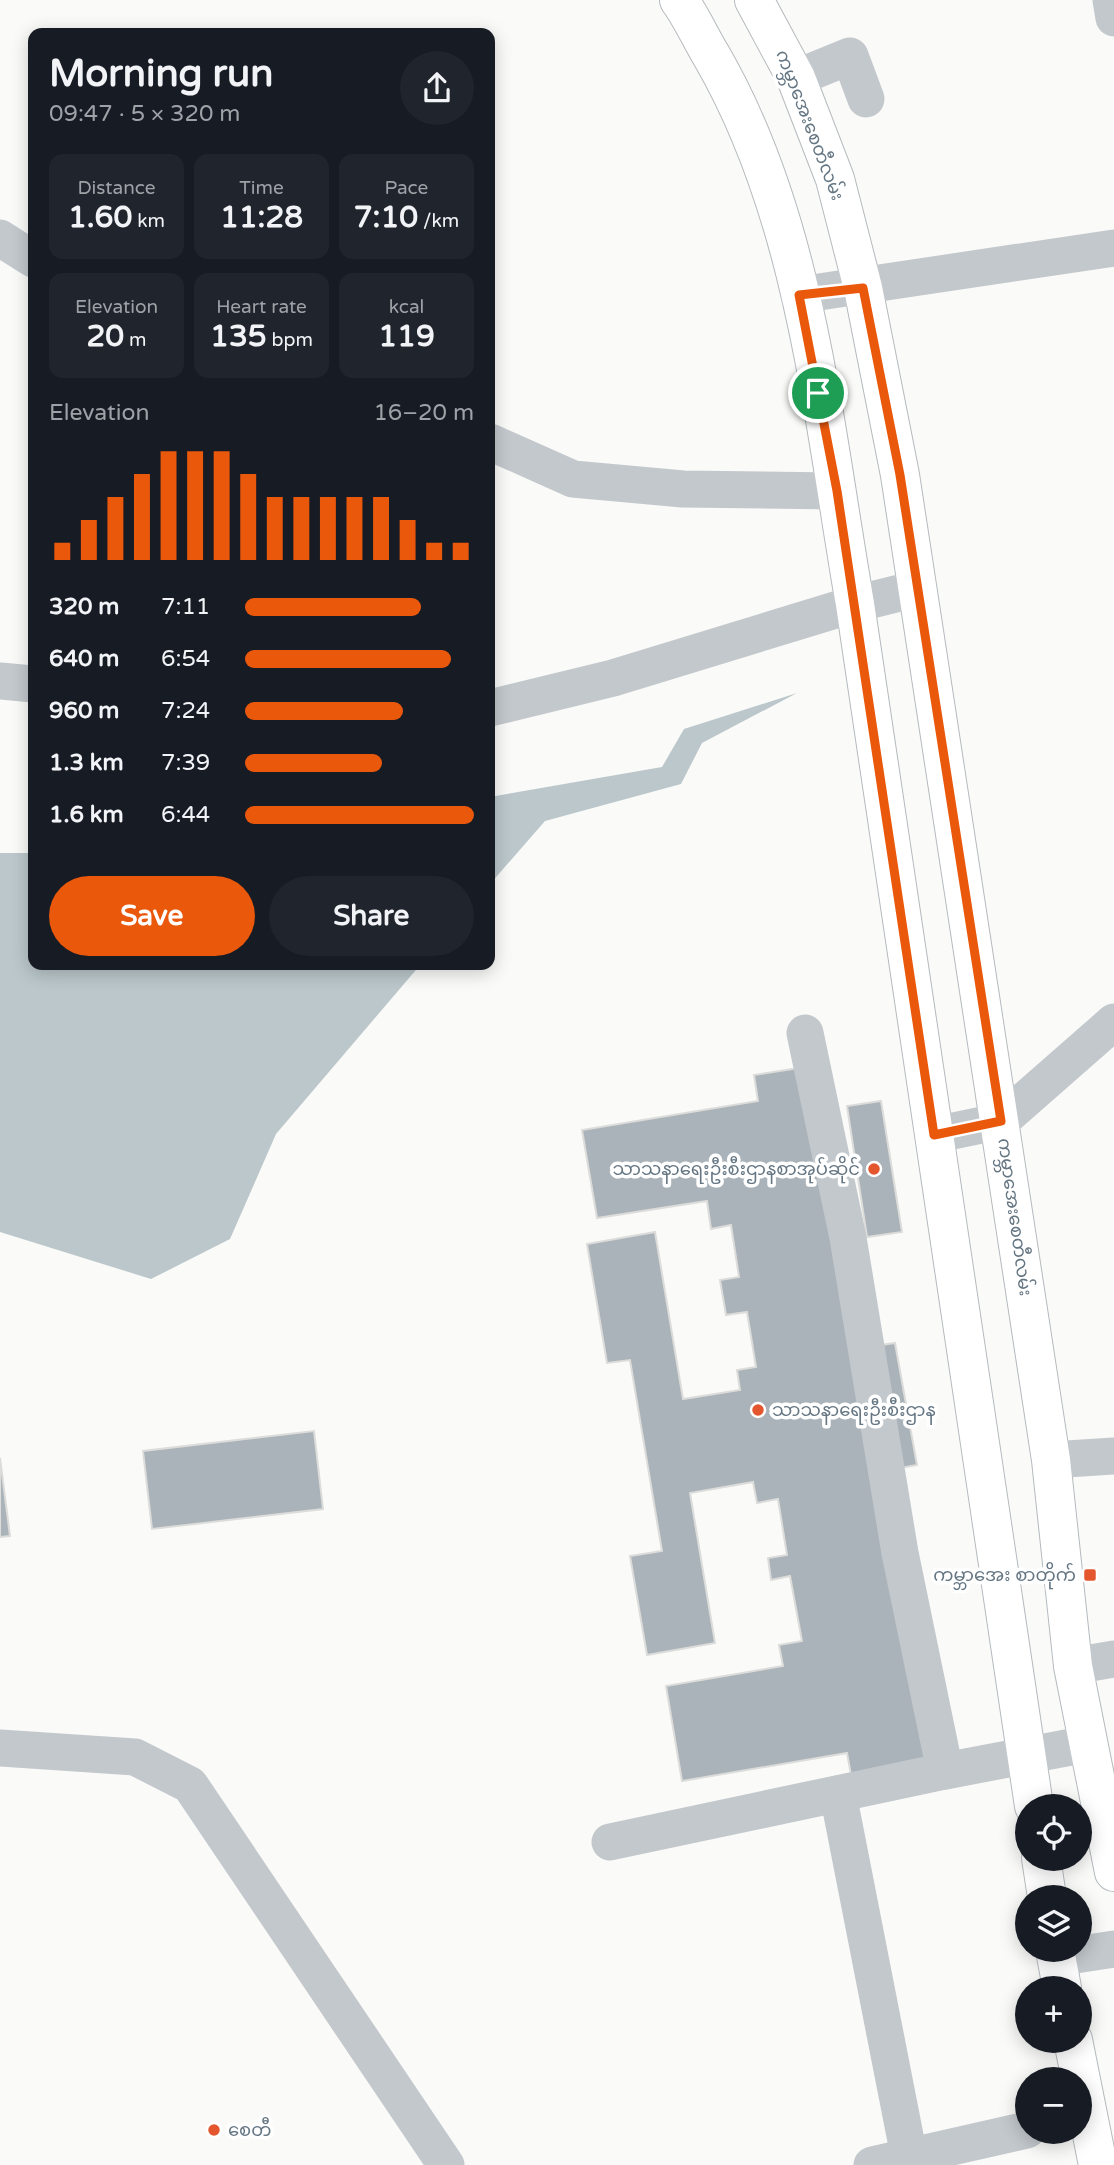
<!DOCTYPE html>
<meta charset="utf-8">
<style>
body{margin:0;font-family:"Varela Round","Noto Sans Myanmar",sans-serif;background:#20242c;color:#f1f3f6;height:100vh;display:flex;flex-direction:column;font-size:26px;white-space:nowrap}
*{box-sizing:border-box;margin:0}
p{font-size:23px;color:#9ea1a6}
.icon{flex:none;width:38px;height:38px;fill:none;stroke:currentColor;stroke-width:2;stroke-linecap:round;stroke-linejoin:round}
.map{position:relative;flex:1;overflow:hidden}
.sheet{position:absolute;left:28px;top:28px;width:467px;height:942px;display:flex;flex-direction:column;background:#171b24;border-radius:14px;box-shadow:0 4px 18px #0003}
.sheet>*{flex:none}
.tools{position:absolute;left:1015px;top:1794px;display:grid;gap:14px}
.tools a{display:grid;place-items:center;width:77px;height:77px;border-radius:50%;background:#171b24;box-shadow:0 4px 18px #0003;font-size:35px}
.pin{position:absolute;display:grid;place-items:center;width:60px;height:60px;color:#fff;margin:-30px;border:4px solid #fff;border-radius:50%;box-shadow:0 2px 7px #0007}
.round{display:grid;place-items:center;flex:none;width:74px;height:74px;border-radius:37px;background:#20242c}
.head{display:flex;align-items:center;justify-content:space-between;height:119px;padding:0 21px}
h1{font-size:38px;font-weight:700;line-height:52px}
.stats{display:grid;grid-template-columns:repeat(3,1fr);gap:10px;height:119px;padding:7px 21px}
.stats div{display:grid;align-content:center;border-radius:14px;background:#20242c;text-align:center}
.stats b{font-size:30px;font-weight:700}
.stats small{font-size:19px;font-weight:400}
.stats p{font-size:19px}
.chart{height:196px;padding:14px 21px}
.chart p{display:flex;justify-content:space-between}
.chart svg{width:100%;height:126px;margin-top:7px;stroke:#ea580c;stroke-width:6}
.cta{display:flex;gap:14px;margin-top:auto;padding:14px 21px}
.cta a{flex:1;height:80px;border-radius:42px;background:#ea580c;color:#fff;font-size:28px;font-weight:700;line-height:80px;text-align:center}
.cta a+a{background:#20242c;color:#f1f3f6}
ul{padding:0 21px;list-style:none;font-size:23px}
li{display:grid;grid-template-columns:112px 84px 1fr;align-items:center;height:52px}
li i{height:18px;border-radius:9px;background:#ea580c}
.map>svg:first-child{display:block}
.water{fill:#bbc7cb}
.building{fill:#aab3b9;stroke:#dcdcda;stroke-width:2}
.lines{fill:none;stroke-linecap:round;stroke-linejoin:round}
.major-casing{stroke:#b5babe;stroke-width:40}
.minor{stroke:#c3c8cc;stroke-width:37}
.major{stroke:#fff;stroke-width:38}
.route-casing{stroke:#fff;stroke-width:14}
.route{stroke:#ea580c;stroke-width:9}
.poi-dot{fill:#e4572e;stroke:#fff;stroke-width:2.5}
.labels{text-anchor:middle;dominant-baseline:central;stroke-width:7;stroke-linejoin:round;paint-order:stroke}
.street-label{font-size:18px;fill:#657683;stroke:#fff}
.poi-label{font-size:18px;fill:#657683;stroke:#fff;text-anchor:end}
</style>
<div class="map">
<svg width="1114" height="2165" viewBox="0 0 1114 2165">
<rect width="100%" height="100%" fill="#fafaf8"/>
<g class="water">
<path d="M797,693L702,743L681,784L545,821L490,884V797L662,767L684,729Z"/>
<path d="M0,853H33V964H421L276,1134L230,1239L151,1279L0,1232Z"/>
</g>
<g class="building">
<path d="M812,1066L860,1348L895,1343L917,1465L877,1472L928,1768L852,1780L847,1753L682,1781L666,1686L783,1666L779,1645L802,1641L790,1576L771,1580L768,1558L787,1555L778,1499L757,1503L753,1482L690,1493L715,1643L647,1655L630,1556L662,1551L630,1360L607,1363L587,1244L655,1232L683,1399L740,1390L737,1370L756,1367L747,1312L726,1315L720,1280L739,1277L731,1225L711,1229L707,1201L597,1218L582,1130L758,1101L754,1075Z"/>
<path d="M881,1101L902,1232L867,1237L847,1106Z"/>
<path d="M314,1431L323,1509L152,1529L143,1451Z"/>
<path d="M0,1458L10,1536L0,1537Z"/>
</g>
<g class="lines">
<g class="major-casing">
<g id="major">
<path d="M679,0C691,16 700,37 711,55C806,218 823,421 855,604L1034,1806"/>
<path d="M754,0L796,78L835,179L863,288L900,475L1051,1460L1073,1666L1114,1872"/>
<path d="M1041,1858L1047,1897"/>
<path d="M1055,1950L1062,1988"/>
<path d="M1073,2040L1098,2165"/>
</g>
</g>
<g class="minor">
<path d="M1111,0L1114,18"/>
<path d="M796,78L850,56L866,99"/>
<path d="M0,238L33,259"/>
<path d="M799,295L1114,248"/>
<path d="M490,442L573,479L683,489L837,491"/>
<path d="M0,681L33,684"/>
<path d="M490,708L613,678L855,604L916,589"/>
<path d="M805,1033L848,1238L900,1553L945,1771L1087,1744"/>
<path d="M934,1135L1001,1121L1114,1022"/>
<path d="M1051,1460L1114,1456"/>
<path d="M1073,1666L1114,1659"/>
<path d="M0,1748L135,1757L190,1785L446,2165"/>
<path d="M838,1794L909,2156"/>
<path d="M610,1842L945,1771"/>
<path d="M1056,1958L1114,1949"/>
<path d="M872,2165L1027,2130"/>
</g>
<use href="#major" class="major"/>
</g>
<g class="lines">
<g class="route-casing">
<path id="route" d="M863,288L900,475L1001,1121L934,1135L837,491L799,295Z"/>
</g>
<use href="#route" class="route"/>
</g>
<g class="poi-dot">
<circle cx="874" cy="1169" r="7"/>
<circle cx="758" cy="1410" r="7"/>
<rect x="1083" y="1568" width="14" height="14" rx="3.5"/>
<circle cx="214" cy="2130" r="7"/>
</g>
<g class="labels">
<g class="street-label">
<text transform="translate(810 125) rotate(69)">ကမ္ဘာအေးစေတီလမ်း</text>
<text transform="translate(1015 1217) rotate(82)">ကမ္ဘာအေးစေတီလမ်း</text>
</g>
<g class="poi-label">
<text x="860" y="1169">သာသနာရေးဦးစီးဌာနစာအုပ်ဆိုင်</text>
<text x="772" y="1410" text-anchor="start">သာသနာရေးဦးစီးဌာန</text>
<text x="1076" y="1575">ကမ္ဘာအေး စာတိုက်</text>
<text x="228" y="2130" text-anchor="start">စေတီ</text>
</g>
</g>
</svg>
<div class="tools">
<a><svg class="icon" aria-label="locate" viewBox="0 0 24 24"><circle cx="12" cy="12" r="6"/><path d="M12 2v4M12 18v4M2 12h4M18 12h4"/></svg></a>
<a><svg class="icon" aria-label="layers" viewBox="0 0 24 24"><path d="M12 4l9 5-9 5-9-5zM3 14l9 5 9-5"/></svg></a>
<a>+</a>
<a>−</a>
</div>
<div class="pin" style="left:818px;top:393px;background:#1e9e55"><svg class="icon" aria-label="arrive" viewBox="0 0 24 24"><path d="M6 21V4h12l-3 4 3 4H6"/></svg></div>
<section class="sheet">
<div class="head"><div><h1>Morning run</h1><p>09:47 · 5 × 320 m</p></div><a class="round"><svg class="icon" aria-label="share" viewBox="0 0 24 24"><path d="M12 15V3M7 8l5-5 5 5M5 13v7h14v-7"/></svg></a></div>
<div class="stats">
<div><p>Distance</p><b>1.60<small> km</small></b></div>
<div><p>Time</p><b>11:28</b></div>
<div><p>Pace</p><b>7:10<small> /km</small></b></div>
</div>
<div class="stats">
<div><p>Elevation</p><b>20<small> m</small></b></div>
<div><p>Heart rate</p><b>135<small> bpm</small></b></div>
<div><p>kcal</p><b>119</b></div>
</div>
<div class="chart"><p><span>Elevation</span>16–20 m</p>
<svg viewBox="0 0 160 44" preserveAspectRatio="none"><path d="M5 44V38M15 44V30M25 44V22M35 44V14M45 44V6M55 44V6M65 44V6M75 44V14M85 44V22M95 44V22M105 44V22M115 44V22M125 44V22M135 44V30M145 44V38M155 44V38"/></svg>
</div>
<ul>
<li><b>320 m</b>7:11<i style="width:77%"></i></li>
<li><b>640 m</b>6:54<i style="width:90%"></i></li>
<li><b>960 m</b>7:24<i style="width:69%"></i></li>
<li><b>1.3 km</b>7:39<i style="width:60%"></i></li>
<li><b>1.6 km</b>6:44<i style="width:100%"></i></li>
</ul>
<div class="cta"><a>Save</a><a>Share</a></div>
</section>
</div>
